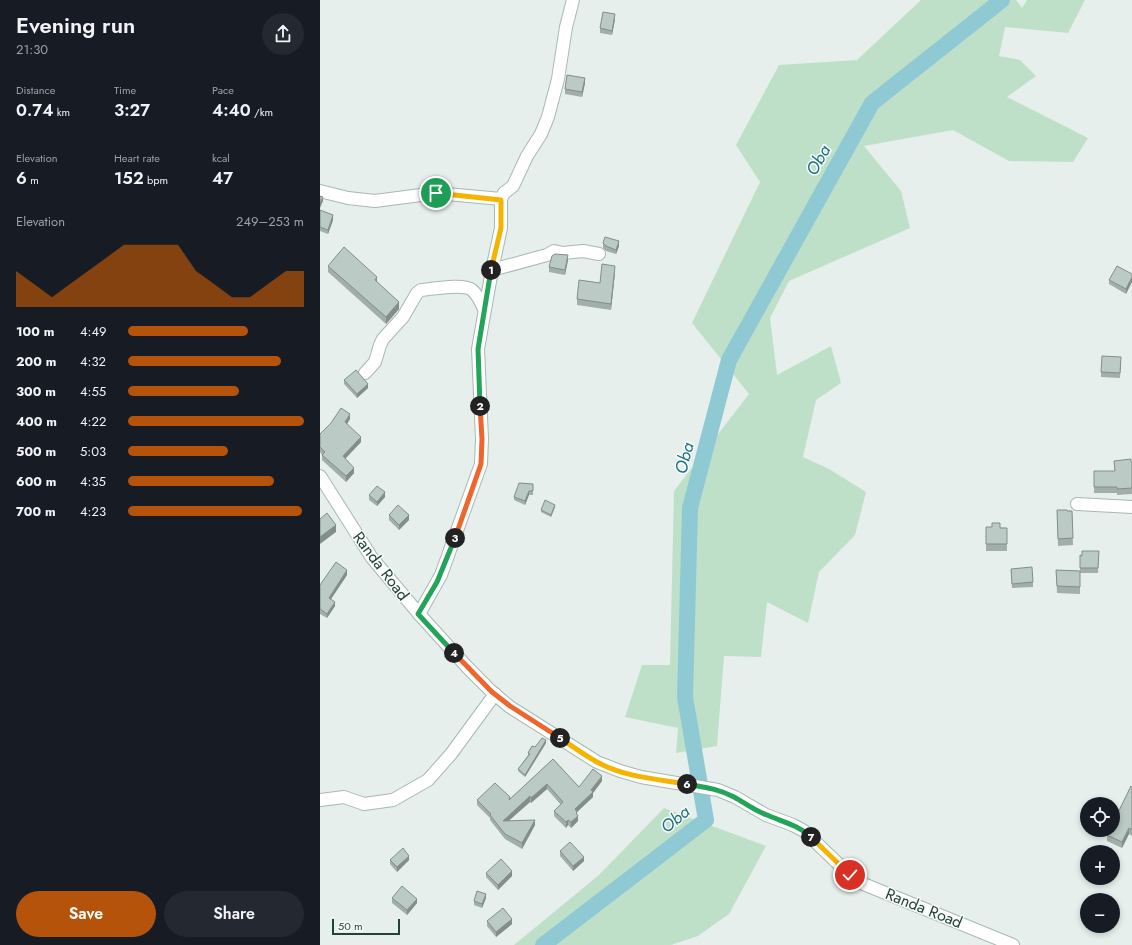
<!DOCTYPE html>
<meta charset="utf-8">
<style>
body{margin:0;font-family:Jost,sans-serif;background:#242831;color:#f1f3f6;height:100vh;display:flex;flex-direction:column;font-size:15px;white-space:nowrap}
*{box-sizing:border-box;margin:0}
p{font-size:13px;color:#9ea1a6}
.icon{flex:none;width:22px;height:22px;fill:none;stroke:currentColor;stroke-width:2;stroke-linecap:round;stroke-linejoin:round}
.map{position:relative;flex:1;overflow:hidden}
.panel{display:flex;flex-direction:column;background:#171b24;width:320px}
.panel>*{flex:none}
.tools{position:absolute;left:760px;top:797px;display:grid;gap:8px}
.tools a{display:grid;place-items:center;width:40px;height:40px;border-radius:50%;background:#171b24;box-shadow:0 2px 6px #0003;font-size:20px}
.scale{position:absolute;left:12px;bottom:10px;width:68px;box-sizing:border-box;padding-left:4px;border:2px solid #24423a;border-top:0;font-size:11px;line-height:14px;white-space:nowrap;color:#24423a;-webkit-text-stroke:3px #f7fbf9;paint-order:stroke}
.pin{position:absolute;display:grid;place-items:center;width:34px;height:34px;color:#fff;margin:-17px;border:2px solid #fff;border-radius:50%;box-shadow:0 1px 4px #0007}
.km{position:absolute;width:20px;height:20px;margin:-10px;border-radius:50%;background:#222;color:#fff;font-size:11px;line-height:20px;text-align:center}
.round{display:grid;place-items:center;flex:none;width:42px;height:42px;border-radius:21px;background:#242831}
.headline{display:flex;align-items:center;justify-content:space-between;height:68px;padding:0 16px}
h1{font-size:22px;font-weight:600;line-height:30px}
.stats{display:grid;grid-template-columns:repeat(3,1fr);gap:6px;height:68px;padding:4px 16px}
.stats div{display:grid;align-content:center}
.stats b{font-size:17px;font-weight:600}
.stats small{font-size:11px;font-weight:400}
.stats p{font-size:11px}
.chart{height:112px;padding:8px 16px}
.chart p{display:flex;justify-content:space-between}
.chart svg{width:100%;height:72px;margin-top:4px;fill:#b45309;opacity:.7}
.button{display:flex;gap:8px;margin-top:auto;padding:8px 16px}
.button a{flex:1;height:46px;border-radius:24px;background:#b45309;color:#fff;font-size:16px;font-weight:600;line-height:46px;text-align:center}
.button a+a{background:#242831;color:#f1f3f6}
ul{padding:0 16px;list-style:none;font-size:13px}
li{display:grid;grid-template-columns:64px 48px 1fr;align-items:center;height:30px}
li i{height:10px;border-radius:5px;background:#b45309}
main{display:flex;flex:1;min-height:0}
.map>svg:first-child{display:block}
.green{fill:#bfe0c8}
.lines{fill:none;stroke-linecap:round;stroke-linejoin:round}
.river{stroke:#8ec9d4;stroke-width:16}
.minor-casing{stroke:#a8b8b2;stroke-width:14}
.minor{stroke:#fff;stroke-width:12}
.wall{fill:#a1aea9}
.shaded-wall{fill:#838d89}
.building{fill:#bbcac4;stroke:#838d89}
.split-1-casing{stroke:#fff;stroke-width:8}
.split-2-casing{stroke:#fff;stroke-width:8}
.split-3-casing{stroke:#fff;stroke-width:8}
.split-4-casing{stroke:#fff;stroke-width:8}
.split-5-casing{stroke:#fff;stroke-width:8}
.split-6-casing{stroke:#fff;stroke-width:8}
.split-7-casing{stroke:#fff;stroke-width:8}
.split-8-casing{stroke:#fff;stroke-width:8}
.split-1{stroke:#f5b400;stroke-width:5}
.split-2{stroke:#22a559;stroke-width:5}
.split-3{stroke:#f0652b;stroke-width:5}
.split-4{stroke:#22a559;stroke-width:5}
.split-5{stroke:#f0652b;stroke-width:5}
.split-6{stroke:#f5b400;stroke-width:5}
.split-7{stroke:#22a559;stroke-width:5}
.split-8{stroke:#f5b400;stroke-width:5}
.labels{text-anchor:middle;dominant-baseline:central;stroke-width:3;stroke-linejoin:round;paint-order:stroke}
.street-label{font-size:16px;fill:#24423a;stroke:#f7fbf9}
.water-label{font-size:17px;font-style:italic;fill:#1c6f80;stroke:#f7fbf9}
</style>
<main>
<section class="panel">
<div class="headline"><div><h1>Evening run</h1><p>21:30</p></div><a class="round"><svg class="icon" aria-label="share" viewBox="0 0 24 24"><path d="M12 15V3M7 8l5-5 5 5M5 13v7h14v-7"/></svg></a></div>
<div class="stats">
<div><p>Distance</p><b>0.74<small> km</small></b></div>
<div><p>Time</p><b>3:27</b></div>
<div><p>Pace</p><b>4:40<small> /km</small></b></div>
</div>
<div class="stats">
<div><p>Elevation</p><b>6<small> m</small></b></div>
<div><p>Heart rate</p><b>152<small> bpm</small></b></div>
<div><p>kcal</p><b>47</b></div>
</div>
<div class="chart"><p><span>Elevation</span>249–253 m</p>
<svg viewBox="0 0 160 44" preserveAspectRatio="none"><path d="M0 44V22L10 30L20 38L30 30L40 22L50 14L60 6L70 6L80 6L90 6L100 22L110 30L120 38L130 38L140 30L150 22L160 22V44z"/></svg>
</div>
<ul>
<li><b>100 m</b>4:49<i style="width:68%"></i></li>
<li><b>200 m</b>4:32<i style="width:87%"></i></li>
<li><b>300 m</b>4:55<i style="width:63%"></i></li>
<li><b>400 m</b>4:22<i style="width:100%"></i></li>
<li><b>500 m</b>5:03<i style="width:57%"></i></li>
<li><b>600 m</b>4:35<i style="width:83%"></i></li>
<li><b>700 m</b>4:23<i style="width:99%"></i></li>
</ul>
<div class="button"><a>Save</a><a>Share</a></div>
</section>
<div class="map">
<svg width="812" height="945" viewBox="0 0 812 945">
<rect width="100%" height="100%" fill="#e6efeb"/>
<g class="green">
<path d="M601,0H696L702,8L707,0H765L748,33L685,27L679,56L700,60L716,76L687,97L768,138L753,162L689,161L633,130L544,146L581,191L590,228L469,281L450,318L457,375L511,346L521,383L496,400L483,457L509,469L546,492L535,535L499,572L488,623L447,602L441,657L404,656L397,746L356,753L358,728L305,717L322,665H350L354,491L429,394L372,323L440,182L416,145L459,65L537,60Z"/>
<path d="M344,808L446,846L409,914L378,936L351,945H194L279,875Z"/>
</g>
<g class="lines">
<path class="river" d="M223,945L386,820L365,697L370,508L409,360L552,103L682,0"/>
<g class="minor-casing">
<g id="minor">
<path d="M0,191L28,198L55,201L116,193L181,199"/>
<path d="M172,270L227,255L234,251L243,253L263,251L279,254"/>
<path d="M45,373L55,362L60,345L63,339L83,317L97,293L101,290C113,289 144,283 152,290C158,295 161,302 164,309"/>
<path d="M0,476L52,558L99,614L148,668L172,692L190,707L277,762L300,771L321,777L398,790L415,797L446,815L473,825L484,831L530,875L541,883L693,945"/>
<path d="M757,504L812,507"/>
<path d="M99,614L121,575L161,464L162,439L158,349L172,270L181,228V199L184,193L193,186L207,156L221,134L228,117L238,79L246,27L253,0"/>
<path d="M0,800L24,797L44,804L73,800L108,780L131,754L175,694"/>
</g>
</g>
<use href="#minor" class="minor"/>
</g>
<g class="wall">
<path d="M295,19L292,35L280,33V28Z"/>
<path d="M265,83L262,97L245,94V89Z"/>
<path d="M0,210L13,220L8,234L0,231Z"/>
<path d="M283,243L299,246L296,254L286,251L283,248Z"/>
<path d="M248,260L245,275L229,272V267Z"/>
<path d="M8,266L57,283L79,309L66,324L8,272Z"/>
<path d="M295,272L291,310L257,305V299Z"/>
<path d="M812,274L806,294L789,284V280Z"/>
<path d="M801,361L800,378L781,377V372Z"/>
<path d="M24,380L48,388L37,398L24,384Z"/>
<path d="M30,419L27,424L41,442L25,459L34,473L26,482L2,460V455L0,452V434Z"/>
<path d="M794,461L812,462V494L797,495V493H774V471H795Z"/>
<path d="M213,484V495H209L205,505L194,500V497Z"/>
<path d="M49,495L65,497L57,506L49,500Z"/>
<path d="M235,507L231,517L221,512V510Z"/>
<path d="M737,510L752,511L753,545L738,546Z"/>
<path d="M69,515L89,520L79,530L69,520Z"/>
<path d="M666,527L687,528V551H666Z"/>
<path d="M779,551L778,573H760V594L737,593L736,570L760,571V555L762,556Z"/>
<path d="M691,569L713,582V587L692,588Z"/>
<path d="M27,575L11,599L15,606L7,618L0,614V585Z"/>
<path d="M226,743L205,777L198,771V769L208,755V753L215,747Z"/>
<path d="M233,759L259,787L282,781L273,793V797L257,812L258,821L251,828L248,825L246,828L234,816V811L241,805L227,789L211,803L210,802L188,821L215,825L202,849L185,839L170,820V818L157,805V800L190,799Z"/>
<path d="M812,787V836L809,834L802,848L787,841V835Z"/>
<path d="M240,851L264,861L253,871L240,856Z"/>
<path d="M70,860H89L77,872L70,864Z"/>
<path d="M166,873L192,876L178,890L166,877Z"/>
<path d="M72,898L97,903L87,915L72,903Z"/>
<path d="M166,898L162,908L154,905V901Z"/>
<path d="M167,921L192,924L176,937L167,926Z"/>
</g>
<g class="shaded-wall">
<path d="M295,14V19L292,35V31Z"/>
<path d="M265,78V83L262,97V92Z"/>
<path d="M3,197V201L0,208V203Z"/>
<path d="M13,215V220L8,234V230Z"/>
<path d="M299,241V246L296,254V250Z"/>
<path d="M248,255V260L245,275V270Z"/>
<path d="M295,266V272L291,310V304Z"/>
<path d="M57,277V284L55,280Z"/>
<path d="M812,277V282L806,294V289Z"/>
<path d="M79,302V309L66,324V317Z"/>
<path d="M48,384V388L37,398V394Z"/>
<path d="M30,414V419L25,427V422Z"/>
<path d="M41,437V442L23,461V456Z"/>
<path d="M34,468V473L26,482V476Z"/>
<path d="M209,491V495L205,505V501Z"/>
<path d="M65,492V497L57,506V502Z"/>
<path d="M235,505V507L231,517V515Z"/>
<path d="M89,515V520L79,530V525Z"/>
<path d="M16,525V532L0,544V537Z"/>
<path d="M27,570V575L9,602V598Z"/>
<path d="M15,602V606L7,618V614Z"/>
<path d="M226,740V743L205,777V775Z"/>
<path d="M282,776V781L273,793V797L257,812V816H258V821L251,828V822L255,809Z"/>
<path d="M227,784V789L211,803V798Z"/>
<path d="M210,796V802L183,826V821Z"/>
<path d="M215,820V825L202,849V843Z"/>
<path d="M248,820V825L246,828V822Z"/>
<path d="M809,828V834L802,848V842Z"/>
<path d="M89,856V860L77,872V867Z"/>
<path d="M264,857V861L253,871V866Z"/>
<path d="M192,871V876L178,890V885Z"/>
<path d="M166,894V898L162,908V904Z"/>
<path d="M97,899V903L87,915V910Z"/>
<path d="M192,919V924L176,937V932Z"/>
</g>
<g class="building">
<path d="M283,12L295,14L292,31L280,28Z"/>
<path d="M247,75L265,78L262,92L245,89Z"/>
<path d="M0,196L3,197L0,203Z"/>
<path d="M0,210L13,215L8,230L0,227Z"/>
<path d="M285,237L299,241L296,250L286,246L283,243Z"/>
<path d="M24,247L57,277L55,280L79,302L66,317L8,266Z"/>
<path d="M235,254L248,255L245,270L229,267L232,256Z"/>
<path d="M282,264L295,266L291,304L257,299L259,280L280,283Z"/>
<path d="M797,266L812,274V277L806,289L789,280Z"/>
<path d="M782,356L801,357L800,373L781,372Z"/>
<path d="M36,370L48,384L37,394L24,380Z"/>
<path d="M21,408L30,414L25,422L41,437L23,456L34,468L26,476L2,455L5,452L0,447V434L11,423Z"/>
<path d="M811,459V462H812V488L797,489V487H774V471H795L794,461Z"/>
<path d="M199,483L213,484V491H209L205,501L194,497Z"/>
<path d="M57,486L65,492L57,502L49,495Z"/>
<path d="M225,500L235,505L231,515L221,510Z"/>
<path d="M78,505L89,515L79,525L69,515Z"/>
<path d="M737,510H747V511H752L753,538L738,539Z"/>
<path d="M7,513L16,525L0,537V519Z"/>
<path d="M672,523H680V528H687V544H666V527H672Z"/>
<path d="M762,551H779L778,568H760V555L762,556Z"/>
<path d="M16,562L27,570L9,598L15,602L7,614L0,609V585Z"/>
<path d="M712,567L713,582L692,584L691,569Z"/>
<path d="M736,570L760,571V587L737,586Z"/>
<path d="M222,738L226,740L205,775L198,769L210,754L208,753L212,746L215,747Z"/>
<path d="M233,759L259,787L273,769L282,776L271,790L273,792L255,809L257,812L256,813L258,816L251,822L248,820L246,822L234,811L243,802L227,784L211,798L210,796L183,821L215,820L202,843L185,834L170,815L171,814L157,800L175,783L190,797L189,800Z"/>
<path d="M811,786L812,787V830L809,828L802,842L787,835L790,830H793V823Z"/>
<path d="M250,842L264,857L253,866L240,851Z"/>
<path d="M83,848L89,856L77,867L70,860Z"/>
<path d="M181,859L192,871L178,885L166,873Z"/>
<path d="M82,886L97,899L87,910L72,898Z"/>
<path d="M157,891L166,894L162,904L154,901Z"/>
<path d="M183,908L192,919L176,932L167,921Z"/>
</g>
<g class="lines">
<g class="split-1-casing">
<path id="split-1" d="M116,193L181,200V228L171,270"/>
</g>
<g class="split-2-casing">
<path id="split-2" d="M160,406L158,349L171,270"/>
</g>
<g class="split-3-casing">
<path id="split-3" d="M135,538L161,464L162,439L160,406"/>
</g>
<g class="split-4-casing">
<path id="split-4" d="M134,653L98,614L117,582L135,538"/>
</g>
<g class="split-5-casing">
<path id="split-5" d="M134,653L172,692L190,706L240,738"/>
</g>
<g class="split-6-casing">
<path id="split-6" d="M240,738C252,746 264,755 277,762C304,777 336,779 367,784"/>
</g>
<g class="split-7-casing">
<path id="split-7" d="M367,784C383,787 399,789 414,797C425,803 435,811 447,815C463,822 478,825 491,837"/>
</g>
<g class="split-8-casing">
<path id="split-8" d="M491,837L530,875"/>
</g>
<use href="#split-1" class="split-1"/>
<use href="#split-2" class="split-2"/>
<use href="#split-3" class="split-3"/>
<use href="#split-4" class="split-4"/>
<use href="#split-5" class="split-5"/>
<use href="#split-6" class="split-6"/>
<use href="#split-7" class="split-7"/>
<use href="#split-8" class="split-8"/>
</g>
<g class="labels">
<g class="street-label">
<text transform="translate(61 566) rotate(53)">Randa Road</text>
<text transform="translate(604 908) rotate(22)">Randa Road</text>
</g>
<g class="water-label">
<text transform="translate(498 160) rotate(-61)">Oba</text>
<text transform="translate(364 458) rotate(-75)">Oba</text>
<text transform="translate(355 819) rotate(-39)">Oba</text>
</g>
</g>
</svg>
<div class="tools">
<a><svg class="icon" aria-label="locate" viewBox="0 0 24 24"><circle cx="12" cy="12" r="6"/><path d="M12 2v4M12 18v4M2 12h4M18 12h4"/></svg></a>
<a>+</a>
<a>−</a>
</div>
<div class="scale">50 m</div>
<div class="pin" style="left:116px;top:193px;background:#1e9e55"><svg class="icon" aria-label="arrive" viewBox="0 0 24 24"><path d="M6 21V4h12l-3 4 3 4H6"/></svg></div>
<div class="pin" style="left:530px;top:875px;background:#d93025"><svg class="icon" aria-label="check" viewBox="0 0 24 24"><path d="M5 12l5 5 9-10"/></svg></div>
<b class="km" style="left:171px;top:270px">1</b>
<b class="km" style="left:160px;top:406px">2</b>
<b class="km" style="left:135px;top:538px">3</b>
<b class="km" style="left:134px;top:653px">4</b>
<b class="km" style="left:240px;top:738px">5</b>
<b class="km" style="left:367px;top:784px">6</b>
<b class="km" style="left:491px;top:837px">7</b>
</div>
</main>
